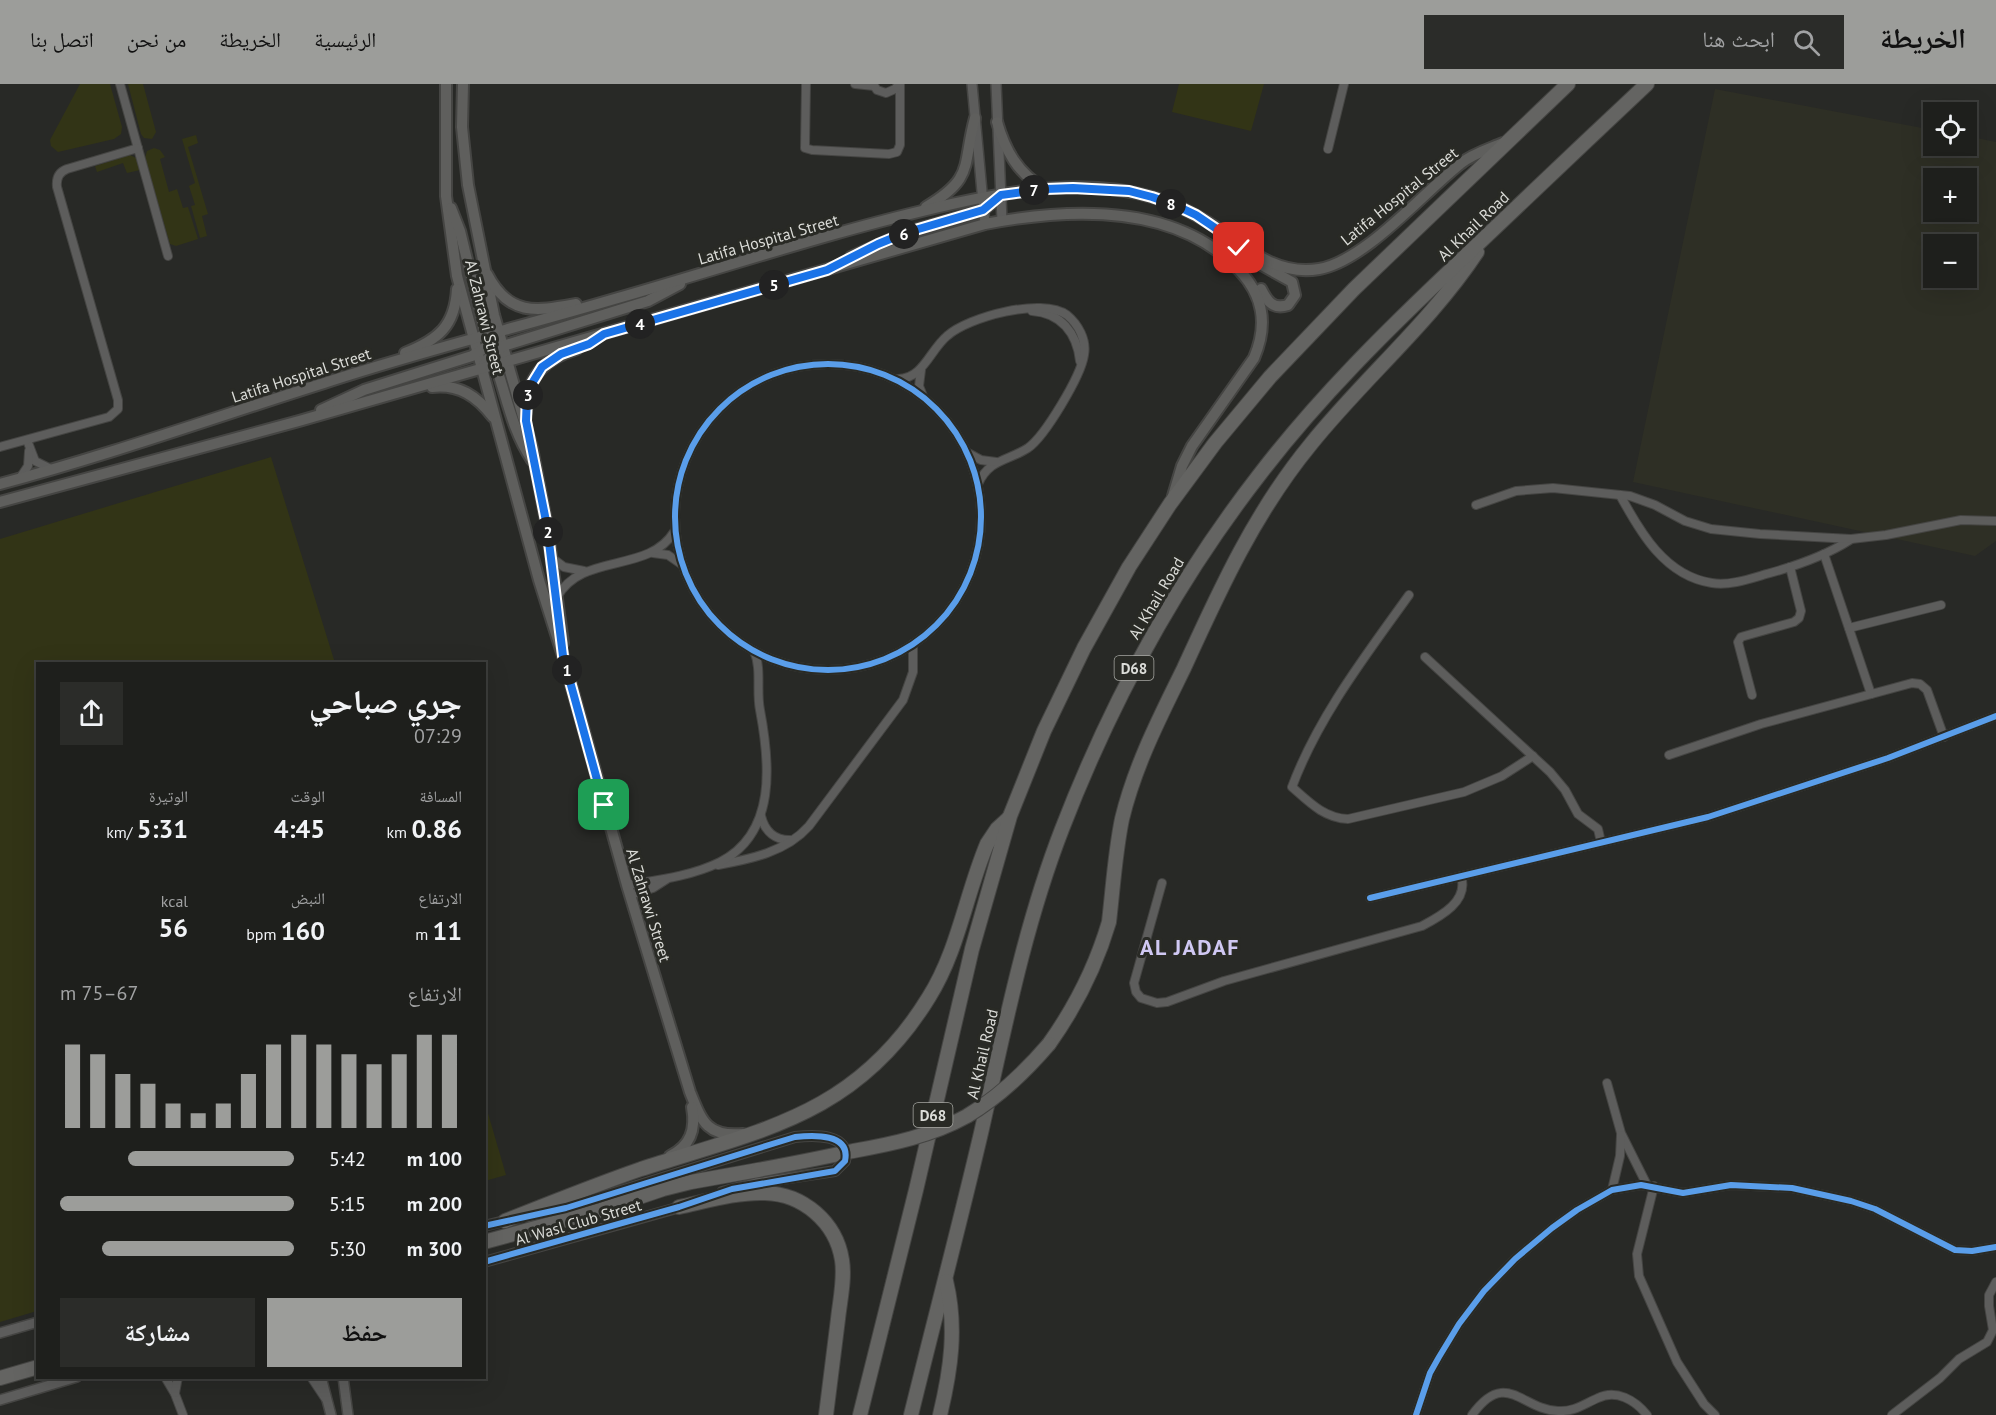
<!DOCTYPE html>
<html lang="ar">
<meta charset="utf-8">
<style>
body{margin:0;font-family:"PT Sans","Noto Naskh Arabic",sans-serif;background:#2b2c29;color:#f1f3f6;direction:rtl;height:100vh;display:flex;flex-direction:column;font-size:22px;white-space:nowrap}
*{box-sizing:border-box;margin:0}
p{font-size:20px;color:#a1a2a3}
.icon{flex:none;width:33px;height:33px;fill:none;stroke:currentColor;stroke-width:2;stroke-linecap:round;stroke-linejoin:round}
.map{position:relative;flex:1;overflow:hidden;direction:ltr}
.drawer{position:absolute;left:36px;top:578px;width:450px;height:717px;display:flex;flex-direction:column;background:#1e1f1c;border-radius:0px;box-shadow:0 6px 24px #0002,0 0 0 2px #3c3d3b;direction:rtl}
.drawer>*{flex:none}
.fabs{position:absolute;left:1923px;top:18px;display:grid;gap:12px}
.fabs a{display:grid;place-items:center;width:54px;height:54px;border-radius:0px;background:#1e1f1c;box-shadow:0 6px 24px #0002,0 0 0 2px #3c3d3b;font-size:30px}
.pin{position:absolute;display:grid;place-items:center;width:51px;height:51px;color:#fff;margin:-26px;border-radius:12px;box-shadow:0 3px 9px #0006}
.km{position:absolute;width:30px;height:30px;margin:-15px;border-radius:50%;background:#222;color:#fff;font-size:16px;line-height:30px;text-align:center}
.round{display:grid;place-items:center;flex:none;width:63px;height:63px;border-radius:0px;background:#2b2c29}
.head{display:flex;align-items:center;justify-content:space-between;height:102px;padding:0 24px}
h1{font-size:33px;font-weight:700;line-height:45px}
.metrics{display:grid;grid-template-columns:repeat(3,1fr);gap:9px;height:102px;padding:6px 24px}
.metrics div{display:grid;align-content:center}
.metrics b{font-size:26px;font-weight:700}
.metrics small{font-size:16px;font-weight:400}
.metrics p{font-size:16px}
.chart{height:168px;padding:12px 24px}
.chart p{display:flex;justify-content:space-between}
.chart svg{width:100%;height:108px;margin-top:6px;stroke:#9c9d9a;stroke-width:6}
.action{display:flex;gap:12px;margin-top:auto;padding:12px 24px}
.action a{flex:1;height:69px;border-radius:0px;background:#9c9d9a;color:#111;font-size:24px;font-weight:700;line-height:69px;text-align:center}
.action a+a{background:#2b2c29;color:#f1f3f6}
ul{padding:0 24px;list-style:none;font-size:20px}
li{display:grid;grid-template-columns:96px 72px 1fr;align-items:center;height:45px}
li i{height:15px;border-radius:8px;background:#9c9d9a}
header{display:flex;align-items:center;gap:36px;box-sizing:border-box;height:84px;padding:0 30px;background:#9c9d9a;color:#111}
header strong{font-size:28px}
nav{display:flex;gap:33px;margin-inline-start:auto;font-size:21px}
.search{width:420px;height:54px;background:#2b2c29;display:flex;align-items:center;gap:15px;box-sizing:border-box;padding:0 21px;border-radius:0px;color:#a1a2a3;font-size:22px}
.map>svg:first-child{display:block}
.built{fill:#2e2f25;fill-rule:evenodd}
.green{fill:#323416}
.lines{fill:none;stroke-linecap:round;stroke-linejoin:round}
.minor-casing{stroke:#454543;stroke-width:10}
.tertiary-casing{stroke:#454543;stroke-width:12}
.secondary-casing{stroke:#454543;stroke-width:14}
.motorway-casing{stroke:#454543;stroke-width:16}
.minor{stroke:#5d5d5c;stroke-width:8}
.tertiary{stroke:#5d5d5c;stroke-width:9}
.secondary{stroke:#5f5f5d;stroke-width:10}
.motorway{stroke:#646462;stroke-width:14}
.motorway-bridge-casing{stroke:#454543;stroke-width:16;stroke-linecap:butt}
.motorway-bridge{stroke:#646462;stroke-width:14}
.cycleway-casing{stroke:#292a25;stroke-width:10}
.cycleway{stroke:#5a9eea;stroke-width:6}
.route-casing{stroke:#fff;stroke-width:12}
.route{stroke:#1a73e8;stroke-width:8}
.labels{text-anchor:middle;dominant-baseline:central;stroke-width:6;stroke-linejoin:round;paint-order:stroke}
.shield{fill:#292a25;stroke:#a6a7a2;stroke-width:1.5}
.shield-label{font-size:15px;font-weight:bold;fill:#dbdcd8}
.street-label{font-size:16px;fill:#dbdcd8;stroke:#292a25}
.district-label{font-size:22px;font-weight:bold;letter-spacing:1.5px;fill:#d0c8f3;stroke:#292a25}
</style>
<header>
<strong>الخريطة</strong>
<div class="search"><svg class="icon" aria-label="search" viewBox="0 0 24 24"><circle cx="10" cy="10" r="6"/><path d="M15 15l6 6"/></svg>ابحث هنا</div>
<nav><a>الرئيسية</a><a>الخريطة</a><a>من نحن</a><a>اتصل بنا</a></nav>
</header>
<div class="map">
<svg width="1996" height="1331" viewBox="0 0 1996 1331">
<rect width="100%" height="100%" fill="#282926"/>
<path class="built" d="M1715,5L1933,46L1934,62H1966L1967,52L1996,58V457L1975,472L1633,398ZM1934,94H1966V128H1934ZM1934,160H1966V194H1934Z"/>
<g class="green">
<path d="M80,0H110L122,43L121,50L114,55L58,68L51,62L50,56Z"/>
<path d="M128,0H143L156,48L152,55L144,54L141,50Z"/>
<path d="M1179,0H1264L1251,47L1172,28Z"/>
<path d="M196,51L198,59L188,63L208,130L202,132L207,152L200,154L191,122L195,121L189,102L195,99L182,55Z"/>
<path d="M154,64L160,66L165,73L160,75L169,108L177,105L183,124L188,123L198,155L176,162L170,160L145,74L147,67Z"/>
<path d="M130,71L136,74L140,86L127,89L123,79L97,88L95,82Z"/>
<path d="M271,373L335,579H38L37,1227L0,1238V455Z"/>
<path d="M485,1019L506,1091L485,1097H484Z"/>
</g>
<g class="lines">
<g class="minor-casing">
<g id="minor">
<path d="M120,0L168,172"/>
<path d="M806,0L805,64L812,66L889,70L897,68L900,61V0"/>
<path d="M855,0L874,2"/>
<path d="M873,0L877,6L886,9L895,5L899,0"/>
<path d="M1328,65L1344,0"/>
<path d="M1032,227C1061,229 1077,249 1080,277"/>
<circle cx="828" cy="433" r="153"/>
<path d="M921,286L919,302L923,312"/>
<path d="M898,295C923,295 930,266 947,252C968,233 1042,213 1067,231C1078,240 1087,256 1084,271C1081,292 1045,352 1028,364C1008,377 989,375 978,400"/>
<path d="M27,356L35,377L51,385"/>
<path d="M0,363L109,333L118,325V316L57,103C56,94 59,88 67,85L138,64"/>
<path d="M968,369L981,376L996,378"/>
<path d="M20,394L28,382L29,367"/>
<path d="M1620,411C1640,448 1665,492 1712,499C1731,502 1752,494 1770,489C1799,481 1825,472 1850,456"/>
<path d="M1476,421L1516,407L1553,404L1630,412L1655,421L1685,437L1711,445L1760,450L1851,455L1886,451L1961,436L1996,437"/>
<path d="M653,469L668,471L681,480"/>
<path d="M1824,470L1871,610"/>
<path d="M552,474L564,483L584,487"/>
<path d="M1409,511C1366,571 1318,633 1292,703C1309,718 1324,734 1348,735L1464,708L1502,692L1533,672"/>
<path d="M557,513C582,468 648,490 674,448"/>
<path d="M1849,544L1941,521"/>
<path d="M1425,573L1550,688L1565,706L1578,730L1598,745L1601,758"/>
<path d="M1752,611L1738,558L1741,553L1794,538L1799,534L1801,527L1790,483"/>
<path d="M1669,671L1761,640L1912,599L1920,600L1927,606L1944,653"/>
<path d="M761,732C765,748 776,757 792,756"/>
<path d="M718,781C751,775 786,768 809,742L903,616L913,588V560"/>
<path d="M1162,799L1134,899L1136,908L1141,914L1157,919L1167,918L1224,897L1422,842C1441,832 1469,817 1461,792"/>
<path d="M627,801C658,796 692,792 720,778C777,749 770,679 760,626C756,607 762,585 754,567"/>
<path d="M630,811L653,804L667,795"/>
<path d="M1370,814L1708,733L1888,674L1996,632"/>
<path d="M1607,999L1621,1049L1647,1101"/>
<path d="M1654,1102L1637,1170L1639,1192L1677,1278L1704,1320L1715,1331"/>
<path d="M1612,1106L1620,1072L1621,1051"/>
<path d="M165,1293L175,1310L183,1331"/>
<path d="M311,1293L325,1314"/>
<path d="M175,1309L178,1293"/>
<path d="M1416,1331L1430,1289L1439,1273L1459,1240L1484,1207L1515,1175L1552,1144L1577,1126L1612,1106L1641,1101L1683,1109L1731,1101L1792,1104L1851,1117L1875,1125L1955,1166L1972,1167L1996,1163"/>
<path d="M1472,1331C1506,1284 1522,1326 1558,1327C1574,1328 1584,1320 1598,1314C1616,1305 1635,1316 1647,1331"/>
<path d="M1892,1331L1940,1294L1959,1275L1987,1258L1993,1246L1989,1222V1211L1996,1198"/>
</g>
</g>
<g class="tertiary-casing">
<g id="tertiary">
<path d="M972,0L985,140"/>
<path d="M996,0L1002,137"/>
<path d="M528,1133L566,1124L795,1053C813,1051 851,1049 845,1077L835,1087L756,1099L722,1108"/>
<path d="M484,1142L508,1136"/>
<path d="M484,1178L684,1122"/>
<path d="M0,1249L38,1238"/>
<path d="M321,1293L331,1331"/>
<path d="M343,1293L348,1331"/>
<path d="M0,1316L77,1293"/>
</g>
</g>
<g class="secondary-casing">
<g id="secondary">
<path d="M446,0V112L457,192L539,496L563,572L627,801L690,1008C702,1038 707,1053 743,1050"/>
<path d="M463,0L462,43L468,101L494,231L532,364L547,442L563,559"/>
<path d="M997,38C1005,66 1018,90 1045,105"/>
<path d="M926,123C975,94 962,82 975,34"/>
<path d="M451,124L460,147L484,246L490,258"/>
<path d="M851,173L905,149L983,126L1001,111"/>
<path d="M1258,179L1292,198L1295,211L1288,221C1273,226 1267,217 1261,205"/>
<path d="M487,190C509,233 537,227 576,220"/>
<path d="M405,269C438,256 455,242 457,205"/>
<path d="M493,274C506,308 511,345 532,376"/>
<path d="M482,284L491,270L503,262L648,217L680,200"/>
<path d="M432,303C459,300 477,312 493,333"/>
<path d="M321,326L364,306L472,272L486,263L499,248"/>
<path d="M526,328C527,292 544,275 577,265"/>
<path d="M0,400C109,371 216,333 324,299C421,267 520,243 618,214C729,182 840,145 952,120C1016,106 1088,94 1152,113C1175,119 1197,131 1217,144C1249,166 1278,192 1319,185C1365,177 1422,110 1460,80C1472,70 1489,65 1503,59"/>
<path d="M0,418L299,337L985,140C1068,124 1175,118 1239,186C1264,212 1268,241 1254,274L1192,362L1182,382L1173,412"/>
<path d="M670,1072C691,1062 696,1045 692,1023"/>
</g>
</g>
<g class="motorway-casing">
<g id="motorway">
<path d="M1049,960C1076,922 1096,882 1109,838C1113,804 1115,769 1122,735C1135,681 1160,633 1184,584C1220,505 1255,428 1311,360C1364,294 1430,239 1477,168"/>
<path d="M679,1123C707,1117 737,1108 765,1109C803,1110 836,1138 842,1176C845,1195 840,1216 838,1235C834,1267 830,1299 826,1331"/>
<path d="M505,1137C550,1119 595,1101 641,1085C762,1046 857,1031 929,913C958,867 966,810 987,760L997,745L1009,734"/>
<path d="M484,1158L601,1126L663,1105L691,1098L758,1086"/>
<path d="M0,1294L38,1283"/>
<path d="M860,1331L916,1106L972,865L1010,732L1044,647L1084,564L1129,483L1170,420L1215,359L1270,293L1354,205L1568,0"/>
<path d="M911,1331C934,1237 959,1143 981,1049C1004,947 1024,843 1062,745C1111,618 1176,498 1260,390C1319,313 1388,245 1459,178C1521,119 1584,59 1647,0"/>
<path d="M940,1331C951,1285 957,1243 946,1197"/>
</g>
</g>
<use href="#minor" class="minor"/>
<use href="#tertiary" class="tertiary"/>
<use href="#secondary" class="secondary"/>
<use href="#motorway" class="motorway"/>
<g class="motorway-bridge-casing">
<path id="motorway-bridge" d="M758,1086C790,1080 821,1074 853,1067C892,1060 931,1052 967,1032C999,1013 1025,988 1049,960"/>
</g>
<use href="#motorway-bridge" class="motorway-bridge"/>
<g class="cycleway-casing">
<g id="cycleway">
<circle cx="828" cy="433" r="153"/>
<path d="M1370,814L1708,733L1888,674L1996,632"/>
<path d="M484,1142L566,1124L795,1053C813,1051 851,1049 845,1077L835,1087L732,1105L679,1123L484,1178"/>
<path d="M1416,1331L1430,1289L1439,1273L1459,1240L1484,1207L1515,1175L1552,1144L1577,1126L1612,1106L1641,1101L1683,1109L1731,1101L1792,1104L1851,1117L1875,1125L1955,1166L1972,1167L1996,1163"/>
</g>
</g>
<use href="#cycleway" class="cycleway"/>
</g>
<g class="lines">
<g class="route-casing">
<path id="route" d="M604,721L563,572L547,442L526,337L527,312L531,301L542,283L561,270L589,260L604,250L827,186L878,160L905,149L983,126L1001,111L1045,105L1073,104L1129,107L1152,113L1175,121L1196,131L1236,158L1239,164"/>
</g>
<use href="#route" class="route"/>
</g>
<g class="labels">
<g class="shield">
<rect x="1114.5" y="572" width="39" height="24" rx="4.5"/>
<rect x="913.5" y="1019" width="39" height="24" rx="4.5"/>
</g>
<g class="shield-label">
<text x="1134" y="584">D68</text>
<text x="933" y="1031">D68</text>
</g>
<g class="street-label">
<text transform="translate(1399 112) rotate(-39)">Latifa Hospital Street</text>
<text transform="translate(1473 142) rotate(-44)">Al Khail Road</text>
<text transform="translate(768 155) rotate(-16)">Latifa Hospital Street</text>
<text transform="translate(485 233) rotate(76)">Al Zahrawi Street</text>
<text transform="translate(301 291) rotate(-18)">Latifa Hospital Street</text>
<text transform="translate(1156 514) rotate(-59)">Al Khail Road</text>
<text transform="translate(649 821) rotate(73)">Al Zahrawi Street</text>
<text transform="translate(982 970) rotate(-77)">Al Khail Road</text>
<text transform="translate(578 1138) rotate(-16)">Al Wasl Club Street</text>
</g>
<g class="district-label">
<text x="1190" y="863">AL JADAF</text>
</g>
</g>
</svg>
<div class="fabs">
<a><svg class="icon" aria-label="locate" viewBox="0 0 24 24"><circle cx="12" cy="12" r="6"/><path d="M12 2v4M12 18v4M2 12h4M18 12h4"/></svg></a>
<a>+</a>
<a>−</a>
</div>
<div class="pin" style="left:604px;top:721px;background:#1e9e55"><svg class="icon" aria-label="arrive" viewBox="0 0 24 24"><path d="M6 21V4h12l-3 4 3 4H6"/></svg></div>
<div class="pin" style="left:1239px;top:164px;background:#d93025"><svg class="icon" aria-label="check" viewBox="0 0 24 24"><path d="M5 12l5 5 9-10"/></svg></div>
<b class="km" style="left:567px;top:586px">1</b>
<b class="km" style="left:548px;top:448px">2</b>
<b class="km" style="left:528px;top:311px">3</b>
<b class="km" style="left:640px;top:240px">4</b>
<b class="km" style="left:774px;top:201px">5</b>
<b class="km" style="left:904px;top:150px">6</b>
<b class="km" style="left:1034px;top:106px">7</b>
<b class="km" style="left:1171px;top:120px">8</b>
<section class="drawer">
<div class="head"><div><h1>جري صباحي</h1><p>07:29</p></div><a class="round"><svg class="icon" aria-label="share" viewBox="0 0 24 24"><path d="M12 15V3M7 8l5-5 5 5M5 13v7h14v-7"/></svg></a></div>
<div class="metrics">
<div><p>المسافة</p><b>0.86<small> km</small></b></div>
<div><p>الوقت</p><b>4:45</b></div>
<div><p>الوتيرة</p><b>5:31<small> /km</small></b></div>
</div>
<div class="metrics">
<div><p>الارتفاع</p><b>11<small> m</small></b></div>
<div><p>النبض</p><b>160<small> bpm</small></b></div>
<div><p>kcal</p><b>56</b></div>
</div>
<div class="chart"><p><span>الارتفاع</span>67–75 m</p>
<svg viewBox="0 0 160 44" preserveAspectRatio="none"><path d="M5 44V10M15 44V14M25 44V22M35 44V26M45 44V34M55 44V38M65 44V34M75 44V22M85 44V10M95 44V6M105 44V10M115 44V14M125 44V18M135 44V14M145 44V6M155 44V6"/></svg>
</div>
<ul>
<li><b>100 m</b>5:42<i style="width:71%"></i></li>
<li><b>200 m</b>5:15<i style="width:100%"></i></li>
<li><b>300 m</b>5:30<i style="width:82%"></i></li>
</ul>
<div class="action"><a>حفظ</a><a>مشاركة</a></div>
</section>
</div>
